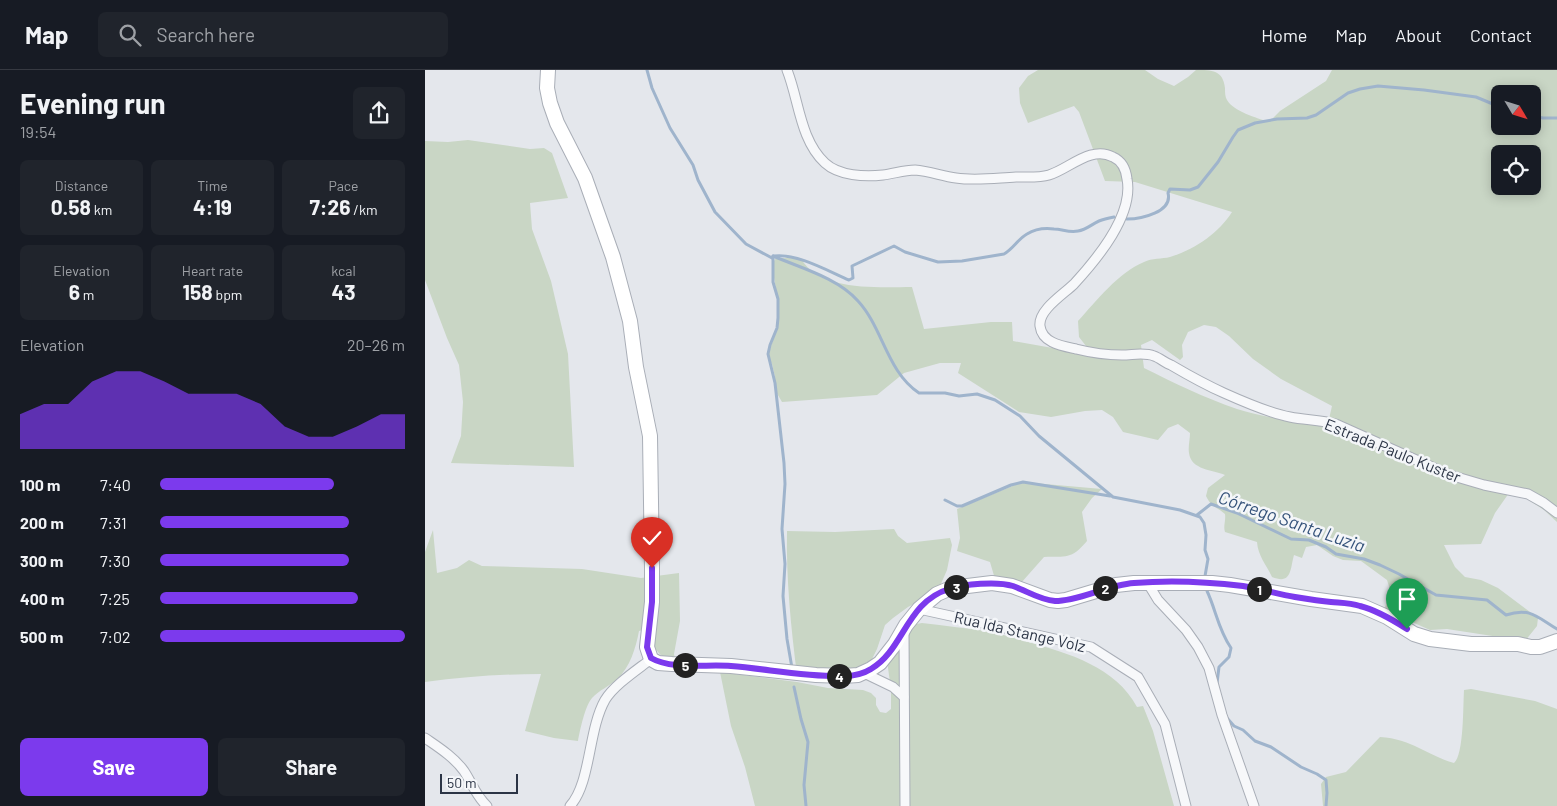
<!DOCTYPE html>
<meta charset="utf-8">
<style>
body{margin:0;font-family:Barlow,sans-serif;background:#20242c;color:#f1f3f6;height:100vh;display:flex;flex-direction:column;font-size:19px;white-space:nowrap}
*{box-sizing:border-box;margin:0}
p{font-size:16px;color:#9ea1a6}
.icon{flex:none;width:28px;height:28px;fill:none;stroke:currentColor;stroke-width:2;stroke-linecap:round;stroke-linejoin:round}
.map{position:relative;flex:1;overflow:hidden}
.drawer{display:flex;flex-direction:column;background:#171b24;width:425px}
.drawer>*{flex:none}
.needle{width:32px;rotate:128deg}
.buttons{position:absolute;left:1066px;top:15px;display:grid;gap:10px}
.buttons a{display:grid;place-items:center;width:50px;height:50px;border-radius:8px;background:#171b24;box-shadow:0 2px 12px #0003;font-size:25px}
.scale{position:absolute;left:15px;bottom:12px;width:78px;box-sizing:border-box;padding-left:5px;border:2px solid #2b3445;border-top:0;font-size:14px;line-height:18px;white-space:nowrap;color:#2b3445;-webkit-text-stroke:4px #f4f6f9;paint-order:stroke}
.pin{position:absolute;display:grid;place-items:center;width:42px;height:42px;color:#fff;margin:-51px -21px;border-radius:50% 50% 50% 0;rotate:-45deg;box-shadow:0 0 5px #0007}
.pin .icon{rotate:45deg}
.km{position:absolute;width:25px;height:25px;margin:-12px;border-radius:50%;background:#222;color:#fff;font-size:14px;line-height:25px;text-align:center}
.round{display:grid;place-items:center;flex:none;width:52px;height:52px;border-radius:8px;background:#20242c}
.overview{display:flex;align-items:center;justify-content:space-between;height:85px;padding:0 20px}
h1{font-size:28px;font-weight:700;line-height:38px}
.stats{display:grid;grid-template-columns:repeat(3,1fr);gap:8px;height:85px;padding:5px 20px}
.stats div{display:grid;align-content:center;border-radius:8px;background:#20242c;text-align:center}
.stats b{font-size:21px;font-weight:700}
.stats small{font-size:14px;font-weight:400}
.stats p{font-size:14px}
.chart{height:140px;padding:10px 20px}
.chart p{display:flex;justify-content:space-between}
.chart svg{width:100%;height:90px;margin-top:5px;fill:#7c3aed;opacity:.7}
.cta{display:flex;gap:10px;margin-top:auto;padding:10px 20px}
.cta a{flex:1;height:58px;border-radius:8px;background:#7c3aed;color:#fff;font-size:20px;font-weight:700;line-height:58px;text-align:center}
.cta a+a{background:#20242c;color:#f1f3f6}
ul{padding:0 20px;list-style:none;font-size:16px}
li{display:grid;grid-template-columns:80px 60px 1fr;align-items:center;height:38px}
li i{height:12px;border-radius:6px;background:#7c3aed}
header{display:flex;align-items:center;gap:30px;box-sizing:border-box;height:70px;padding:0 25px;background:#171b24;border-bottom:1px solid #363941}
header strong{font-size:24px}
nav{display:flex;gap:28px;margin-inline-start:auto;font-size:18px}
.search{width:350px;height:45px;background:#20242c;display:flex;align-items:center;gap:12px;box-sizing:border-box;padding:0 18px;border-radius:8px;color:#9ea1a6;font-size:19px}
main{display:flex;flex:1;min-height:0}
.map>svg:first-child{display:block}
.green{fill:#c9d6c5;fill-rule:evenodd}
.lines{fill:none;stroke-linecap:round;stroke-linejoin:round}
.stream{stroke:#9fb4cc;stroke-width:3}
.street-casing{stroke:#a9aeb7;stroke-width:11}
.secondary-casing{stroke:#a9aeb7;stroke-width:16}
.street{stroke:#f7f8fa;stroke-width:9}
.secondary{stroke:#fff;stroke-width:14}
.route-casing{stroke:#fff;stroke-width:10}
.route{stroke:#7c3aed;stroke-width:6}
.labels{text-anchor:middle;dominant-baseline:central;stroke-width:5;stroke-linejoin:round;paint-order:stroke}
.street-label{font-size:16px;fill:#2b3445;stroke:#f4f6f9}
.water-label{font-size:18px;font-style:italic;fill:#34527a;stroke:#f4f6f9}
</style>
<header>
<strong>Map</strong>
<div class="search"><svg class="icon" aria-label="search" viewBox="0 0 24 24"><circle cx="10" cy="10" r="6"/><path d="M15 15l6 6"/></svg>Search here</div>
<nav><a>Home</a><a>Map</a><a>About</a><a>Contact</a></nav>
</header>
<main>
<section class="drawer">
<div class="overview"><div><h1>Evening run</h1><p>19:54</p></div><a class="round"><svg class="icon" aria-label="share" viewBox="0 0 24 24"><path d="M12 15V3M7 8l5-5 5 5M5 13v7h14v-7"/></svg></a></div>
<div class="stats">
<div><p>Distance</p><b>0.58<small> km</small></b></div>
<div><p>Time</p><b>4:19</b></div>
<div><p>Pace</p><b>7:26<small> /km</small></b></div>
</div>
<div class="stats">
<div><p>Elevation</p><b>6<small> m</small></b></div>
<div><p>Heart rate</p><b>158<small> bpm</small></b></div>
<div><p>kcal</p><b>43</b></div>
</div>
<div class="chart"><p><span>Elevation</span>20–26 m</p>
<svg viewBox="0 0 160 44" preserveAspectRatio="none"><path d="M0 44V27L10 22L20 22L30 11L40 6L50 6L60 11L70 17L80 17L90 17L100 22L110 33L120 38L130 38L140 33L150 27L160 27V44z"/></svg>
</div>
<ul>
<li><b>100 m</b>7:40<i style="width:71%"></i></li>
<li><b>200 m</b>7:31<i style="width:77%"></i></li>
<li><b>300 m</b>7:30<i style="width:77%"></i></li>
<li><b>400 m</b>7:25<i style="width:81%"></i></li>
<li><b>500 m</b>7:02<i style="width:100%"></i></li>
</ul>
<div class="cta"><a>Save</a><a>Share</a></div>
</section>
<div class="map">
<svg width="1132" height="736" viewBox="0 0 1132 736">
<rect width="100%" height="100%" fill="#e4e7ec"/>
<g class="green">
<path d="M613,0H720L733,9L749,16L763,7L771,0C787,0 798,0 800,18C800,22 800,27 802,30C808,41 832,48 844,52L855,41L901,11L907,0H1132V452L1119,440L1099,427L1084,423L1070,443L1056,474L1019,475L1030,497L1040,507L1056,510L1073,518L1113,548L1112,556L1100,571L1022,559L1005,560L987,552L958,542L966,523L962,510L936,491L918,490L908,486L892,475L881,477L877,488L869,485C865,499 867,515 847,507C841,494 833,486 832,472L800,462C798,456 801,451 800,444C792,437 786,437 781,426L783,418L800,405C788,400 766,400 764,383C763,377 765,369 765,363L753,354L743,358L733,370L698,362L688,347L677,340L660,341L626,347L594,342L533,303L536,293H515L479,303L452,325L357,332L350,320V307L347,294L343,287C345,276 350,267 352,257C357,240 349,213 347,194L351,188H376C393,222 455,217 487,217L499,259L566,252H587L588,271L639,280L661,276L654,267L653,251C671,231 693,203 719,192C727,188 737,189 745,187C769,180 794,163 807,142L710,112L680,111L654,42L649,36L603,53L595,33L594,18L603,6ZM1075,24H1108V56H1075ZM1075,84H1108V116H1075ZM779,255L791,257L804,266L828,289L856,309L907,336L904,349L899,355C870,351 840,348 812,339C780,328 749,313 719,298L716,275L727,270L755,290L758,287L757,275L763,262Z"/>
<path d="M43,70L105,79L119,78L127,83L143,128L105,133L107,159L126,211L143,284L149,397L26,393L36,366L38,332L34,295L22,268L0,210V71L23,72Z"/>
<path d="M597,412L677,419L667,428L657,442L662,471C646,490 641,486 619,487L596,513L570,509L565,492L532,481L535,468L532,439Z"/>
<path d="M469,459L473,466L482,473L525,468L527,475L522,500L515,516L493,532L483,537L468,548L460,555L452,579L447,589L439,599L372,605C366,557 361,509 362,461L410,462Z"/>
<path d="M8,460L12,503L32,498L44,490L57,496L157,499L216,508L254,503L255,551L249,584L251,593C231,586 229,577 221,559L214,561C211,577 205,598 192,609C185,616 174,620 167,628C160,636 155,660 153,671L129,668L100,661L116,604C77,604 39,607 0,612V482Z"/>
<path d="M497,553C520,556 543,558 566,562C578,564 591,569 603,572C643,583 691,597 712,637L718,636L728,661L749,736H330L320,697L306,656L295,602L372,612L403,618L438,620L446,623L451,628V635L455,642L461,643L466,639V620L461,583L475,557Z"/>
<path d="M1046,619L1110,631L1132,639V736H898L896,714L901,707L921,702L955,667C987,669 1001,685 1029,693C1039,685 1038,635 1039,620Z"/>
</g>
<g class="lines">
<g class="stream">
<path d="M222,0L227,18L245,58L268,95L273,110L290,142L321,174L347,188"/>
<path d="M1108,46L1118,48H1132"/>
<path d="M702,149C716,149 748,142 743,123L745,119L765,120L773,117L793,92L808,67L813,60L830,53L852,49L882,48L891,45L923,23L935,19L953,16L999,20L1051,27L1075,37"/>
<path d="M348,186C376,198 413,208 433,231C458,258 462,302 494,323H520L534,326L552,324L570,330L595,346L614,366L688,427L755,440L775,447L779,453L781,465L780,480L783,489L780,506"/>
<path d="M348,186V212L353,229V248L352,258L345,275L343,284L350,313L359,393L360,414L357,459L360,494L358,526L362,569L367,598"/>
<path d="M349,186C372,183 403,201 424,210L428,208L427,196L469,176L480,182L513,192L537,191L579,184C588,179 593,169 602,164C610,159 621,158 629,159C637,159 644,163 653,161C661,160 667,154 674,151C679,149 684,148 689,147"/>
<path d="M520,430L532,436H537L586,415L598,412L685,426"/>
<path d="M772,445L786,434L812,443L866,469L884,470L901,477L911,484L939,489L955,495L974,504L1011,525L1062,530L1081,545C1105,537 1112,547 1132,559"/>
<path d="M782,521C791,540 793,559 806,578L804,587L794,597L792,613"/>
<path d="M369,617L376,649L383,672L379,715L381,736"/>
<path d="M802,648L809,656L818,660L830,671L846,677L876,697L892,704L901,710L902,723L901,736"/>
</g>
<g class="street-casing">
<g id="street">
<path d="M362,0C374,30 375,70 400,93C414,106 440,107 458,105C468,104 479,100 490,100C504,101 517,106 531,108C551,111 571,108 591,107C602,107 614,108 624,105C644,99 666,75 688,87C697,91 701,100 702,109C709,145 672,189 649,214C639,224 613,240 615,256C617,273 637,276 651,279C667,283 681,285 697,285C708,285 719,282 729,286C735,288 740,293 746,295C763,305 781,315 799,323C819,332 844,343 865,347C880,350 895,350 911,354L1025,405L1059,415L1103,424L1119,433L1132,443"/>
<path d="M722,512L733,530L761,560L773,577L784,598L797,645L829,736"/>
<path d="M494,539L666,577L713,607L740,654L761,736"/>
<path d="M479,562L480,736"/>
<path d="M439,603L468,617L479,627"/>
<path d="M0,668C13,677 29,687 39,701C47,713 51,726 62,736"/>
<path d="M145,736C166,713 163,660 180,630C189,615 212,600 226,589"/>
</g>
</g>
<g class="secondary-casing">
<path id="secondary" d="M123,0L122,18L125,33L132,53L160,108L188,187L205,251L211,297L225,366L227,498V532L222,577L226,589L233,593L247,594L306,596L391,605L419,606L433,605L446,599L455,593L470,574L481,555L494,539L512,524L526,518L567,513L587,516L625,530L633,531L641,530L691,515L709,513H787L805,515L886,529L937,536L962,547L989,564L1005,569L1046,574H1093L1106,577H1115L1132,571"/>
</g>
<use href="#street" class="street"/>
<use href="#secondary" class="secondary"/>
</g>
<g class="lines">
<g class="route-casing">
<path id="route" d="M227,498V532L222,577L226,588C247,600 281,594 306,596C343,599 381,607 419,606C428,606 438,604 446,599C479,580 481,532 524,519C539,514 572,511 588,516C602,521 615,530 630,531C654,531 682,515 709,513C743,510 785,512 818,516C836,519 853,524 870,527C882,529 894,531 906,532C916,533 925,533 935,536C951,540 968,550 982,559"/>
</g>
<use href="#route" class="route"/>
</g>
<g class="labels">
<g class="street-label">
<text transform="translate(968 380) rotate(22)">Estrada Paulo Kuster</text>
<text transform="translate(595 561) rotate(13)">Rua Ida Stange Volz</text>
</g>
<g class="water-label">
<text transform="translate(867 451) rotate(19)">Córrego Santa Luzia</text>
</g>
</g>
</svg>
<div class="buttons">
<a><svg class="needle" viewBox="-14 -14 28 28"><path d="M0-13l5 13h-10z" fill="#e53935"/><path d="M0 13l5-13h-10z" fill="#9ea1a6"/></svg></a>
<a><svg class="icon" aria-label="locate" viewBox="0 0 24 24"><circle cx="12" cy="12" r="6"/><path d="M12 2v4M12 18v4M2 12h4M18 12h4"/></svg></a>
</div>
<div class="scale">50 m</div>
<div class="pin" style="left:982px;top:559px;background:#1e9e55"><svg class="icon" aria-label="arrive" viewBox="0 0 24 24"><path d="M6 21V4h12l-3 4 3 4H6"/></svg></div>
<div class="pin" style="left:227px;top:498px;background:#d93025"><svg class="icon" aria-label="check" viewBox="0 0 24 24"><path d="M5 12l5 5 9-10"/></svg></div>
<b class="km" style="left:834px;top:519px">1</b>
<b class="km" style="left:680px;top:518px">2</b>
<b class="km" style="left:531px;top:517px">3</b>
<b class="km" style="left:414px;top:606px">4</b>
<b class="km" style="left:260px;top:595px">5</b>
</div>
</main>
